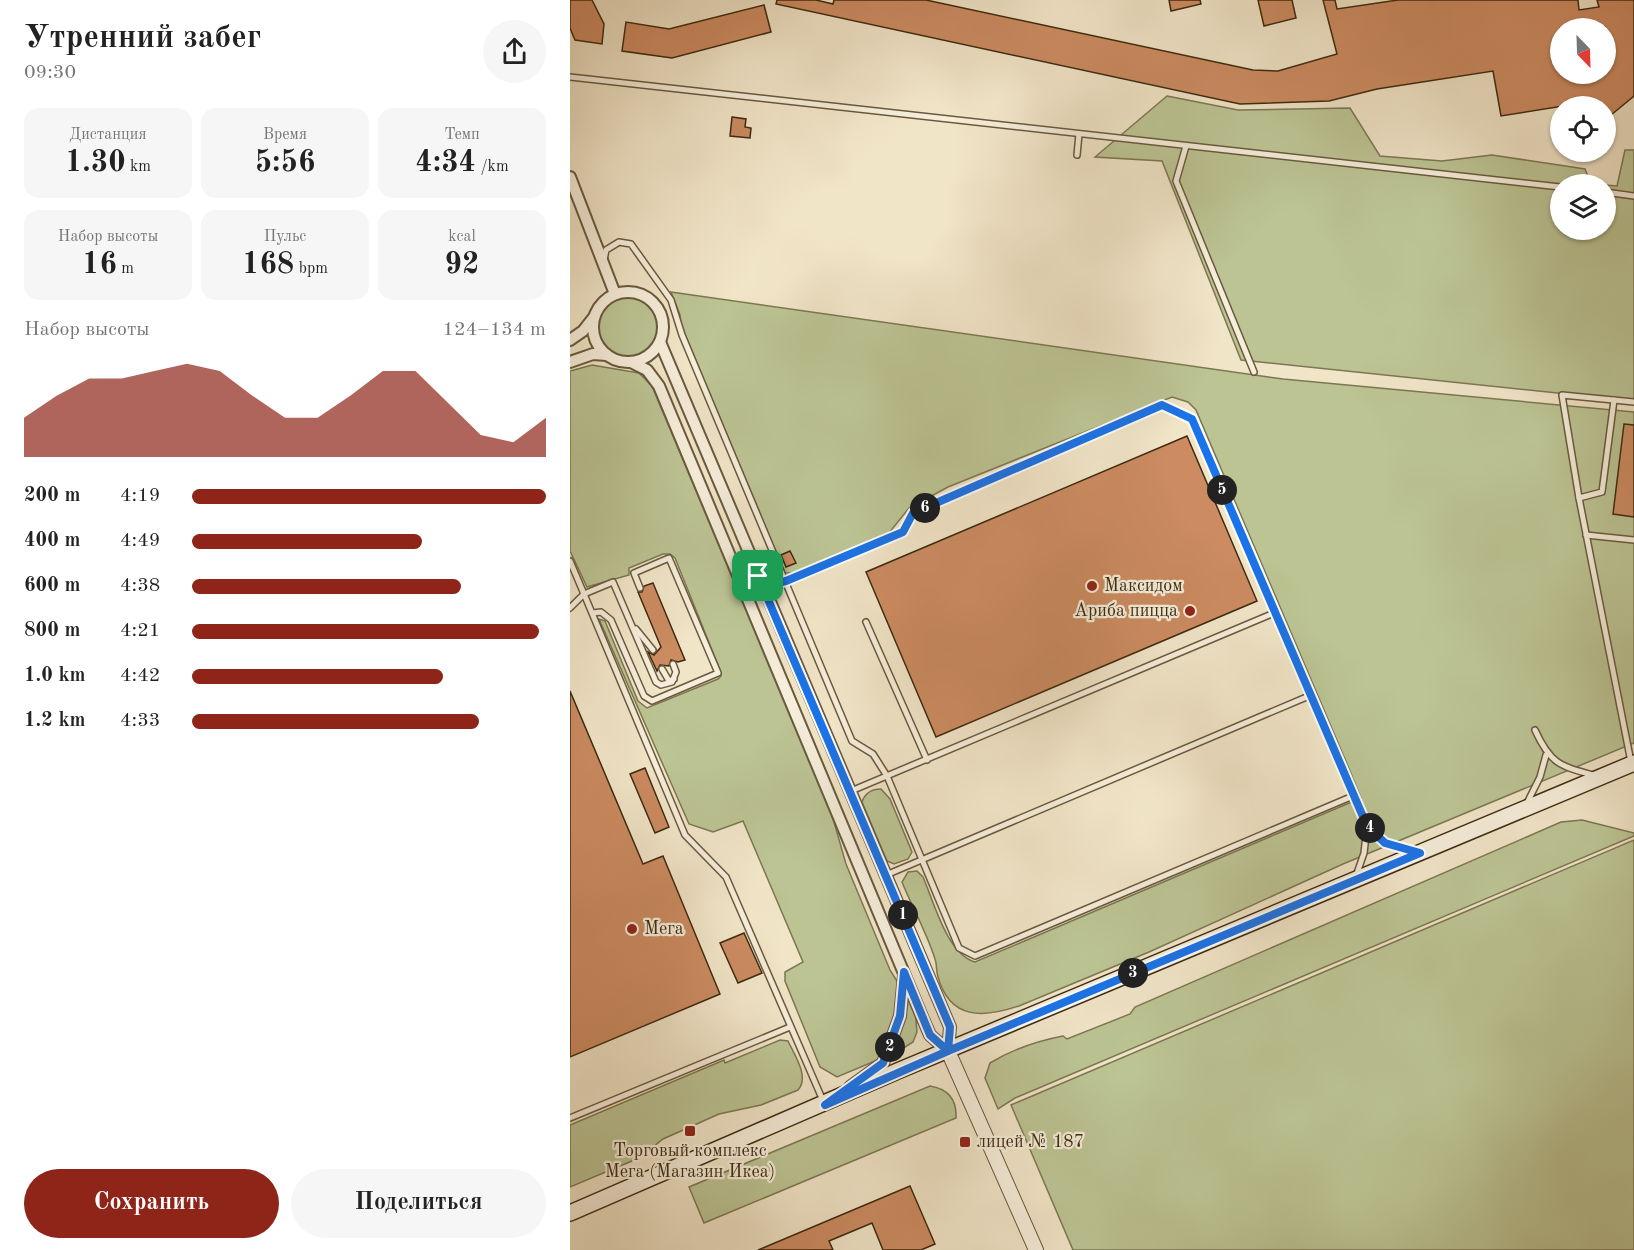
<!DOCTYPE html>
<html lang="ru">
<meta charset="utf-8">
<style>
body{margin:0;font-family:"Old Standard TT",serif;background:#f6f6f6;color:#222;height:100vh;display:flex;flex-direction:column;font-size:22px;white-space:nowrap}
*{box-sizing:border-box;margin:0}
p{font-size:20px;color:#767676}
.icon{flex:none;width:33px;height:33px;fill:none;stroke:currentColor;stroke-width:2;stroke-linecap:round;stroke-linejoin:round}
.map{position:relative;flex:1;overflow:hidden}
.panel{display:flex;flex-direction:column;background:#fff;width:570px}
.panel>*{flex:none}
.needle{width:39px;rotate:157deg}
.fabs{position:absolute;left:980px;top:18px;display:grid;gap:12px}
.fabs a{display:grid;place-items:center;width:66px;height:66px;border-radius:50%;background:#fff;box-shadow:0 2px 4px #0004;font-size:30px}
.pin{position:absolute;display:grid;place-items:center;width:51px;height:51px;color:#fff;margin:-26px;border-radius:12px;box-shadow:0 3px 9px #0006}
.km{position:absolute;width:30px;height:30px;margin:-15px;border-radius:50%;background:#222;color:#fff;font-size:16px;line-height:30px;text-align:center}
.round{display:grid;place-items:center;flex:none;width:63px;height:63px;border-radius:32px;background:#f6f6f6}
.head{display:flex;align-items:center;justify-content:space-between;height:102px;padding:0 24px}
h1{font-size:33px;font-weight:600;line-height:45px}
.figures{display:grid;grid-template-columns:repeat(3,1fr);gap:9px;height:102px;padding:6px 24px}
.figures div{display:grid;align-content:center;border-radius:15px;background:#f6f6f6;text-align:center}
.figures b{font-size:30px;font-weight:600}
.figures small{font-size:16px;font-weight:400}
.figures p{font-size:16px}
.chart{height:168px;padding:12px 24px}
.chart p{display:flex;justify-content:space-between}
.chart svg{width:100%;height:108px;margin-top:6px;fill:#8f2418;opacity:.7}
.cta{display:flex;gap:12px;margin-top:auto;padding:12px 24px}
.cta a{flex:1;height:69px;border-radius:36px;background:#8f2418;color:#fff;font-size:24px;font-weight:600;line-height:69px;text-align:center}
.cta a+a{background:#f6f6f6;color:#222}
ul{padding:0 24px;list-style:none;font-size:20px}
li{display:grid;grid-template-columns:96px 72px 1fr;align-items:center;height:45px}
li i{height:15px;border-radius:8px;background:#8f2418}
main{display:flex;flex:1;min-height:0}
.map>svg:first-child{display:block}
.green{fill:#bcc494;stroke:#7c7752;stroke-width:1.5}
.building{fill:#cc8b61;stroke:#3c2a10;stroke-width:1.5;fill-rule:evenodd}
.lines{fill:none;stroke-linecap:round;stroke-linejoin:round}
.service-casing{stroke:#69593e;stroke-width:8}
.minor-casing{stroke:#69593e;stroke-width:14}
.tertiary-casing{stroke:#69593e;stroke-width:16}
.secondary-casing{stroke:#3c2a10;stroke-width:18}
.service{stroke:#f6eedb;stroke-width:5}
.minor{stroke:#f6eedb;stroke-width:10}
.tertiary{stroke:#f6eedb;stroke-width:14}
.secondary{stroke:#f6eedb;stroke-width:15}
.route-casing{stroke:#fff;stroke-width:12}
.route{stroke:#1a73e8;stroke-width:8}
.poi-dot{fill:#8f2418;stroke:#f6eedb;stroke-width:2}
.labels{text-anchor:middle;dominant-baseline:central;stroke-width:4.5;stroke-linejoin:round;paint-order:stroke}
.poi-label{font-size:18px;fill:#3c2a10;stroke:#f6eedb;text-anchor:start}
</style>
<main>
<section class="panel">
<div class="head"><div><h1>Утренний забег</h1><p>09:30</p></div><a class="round"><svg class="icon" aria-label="share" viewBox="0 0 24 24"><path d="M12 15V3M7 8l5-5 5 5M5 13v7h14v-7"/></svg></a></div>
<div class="figures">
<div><p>Дистанция</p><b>1.30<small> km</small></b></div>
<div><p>Время</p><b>5:56</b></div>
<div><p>Темп</p><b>4:34<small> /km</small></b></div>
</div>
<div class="figures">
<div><p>Набор высоты</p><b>16<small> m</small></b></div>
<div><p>Пульс</p><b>168<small> bpm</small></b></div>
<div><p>kcal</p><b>92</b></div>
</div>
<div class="chart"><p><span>Набор высоты</span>124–134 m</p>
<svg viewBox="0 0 160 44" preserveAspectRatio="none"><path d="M0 44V28L10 19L20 12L30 12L40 9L50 6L60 9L70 19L80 28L90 28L100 19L110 9L120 9L130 22L140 35L150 38L160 28V44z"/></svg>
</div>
<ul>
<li><b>200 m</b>4:19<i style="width:100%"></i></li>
<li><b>400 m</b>4:49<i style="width:65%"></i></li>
<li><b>600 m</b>4:38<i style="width:76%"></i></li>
<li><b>800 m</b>4:21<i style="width:98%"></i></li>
<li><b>1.0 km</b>4:42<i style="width:71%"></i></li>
<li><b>1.2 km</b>4:33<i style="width:81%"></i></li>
</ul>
<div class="cta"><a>Сохранить</a><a>Поделиться</a></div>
</section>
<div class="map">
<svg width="1064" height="1250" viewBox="0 0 1064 1250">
<rect width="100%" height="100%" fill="#f1e5c8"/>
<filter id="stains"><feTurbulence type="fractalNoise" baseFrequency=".00333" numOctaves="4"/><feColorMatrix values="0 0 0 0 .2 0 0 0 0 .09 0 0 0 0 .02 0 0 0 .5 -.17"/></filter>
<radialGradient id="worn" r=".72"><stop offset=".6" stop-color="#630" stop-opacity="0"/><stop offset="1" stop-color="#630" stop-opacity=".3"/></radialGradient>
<g class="green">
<path d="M597,96L668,110L780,108L810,156L872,161L922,155L1015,169L1021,184H990V230H1035V185L1047,186L1055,150H1064V401L671,360L592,161L525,157Z"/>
<path d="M101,292L713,379L1064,412V743L773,864L579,952L449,1006C413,1018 380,1020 368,977C366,971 367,964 365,959C357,933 342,907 332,882L338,872L347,871L353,877C364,902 377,954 405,962L791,798L780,771L626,410L618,402L602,397L378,487L339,508L319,533L224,573H215L111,325L110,315Z"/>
<circle cx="58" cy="327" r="30"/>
<path d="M22,365L69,373L82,386L260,808L276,864L320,970L345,1010L347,1032L343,1042L329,1051L267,1077L250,1067L215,981V972L233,962L173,821L143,832L119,824L29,619L35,621L68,701L77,708L148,679L151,676L150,670L105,558L100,554H93L59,568V575L17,587L0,551V371Z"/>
<path d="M311,789L320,799L342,852L338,859L324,864L317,861L292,802C295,793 302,789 311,789Z"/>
<path d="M1012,820L1064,833V836L445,1098L428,1109L415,1078L420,1063C443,1049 467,1041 493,1036L497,1039L560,1014L565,1007L991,822Z"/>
<path d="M1064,840V1250H503L441,1105Z"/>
<path d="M210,1040L218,1041C224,1054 240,1077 228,1090L191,1105L149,1114L93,1139L69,1158L0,1187V1125L154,1060L155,1063Z"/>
<path d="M360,1086C378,1089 387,1100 386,1118L134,1223L119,1187Z"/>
</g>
<g class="building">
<path d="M0,0H22L34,24L32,44L5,40L0,28Z"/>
<path d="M207,0H246L263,4L264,0H356L683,70L708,71L767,54L753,0H765L767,9L828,0H1008L1009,10L1029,7L1027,0H1064V96L1035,120V106H1019L1018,102L931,116L923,71L807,89L759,101L670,104L206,4ZM1035,27V74H990V28Z"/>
<path d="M599,0H630L631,4L601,11Z"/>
<path d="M688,0H722L726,18L694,26Z"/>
<path d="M194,5L201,32L102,58L52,51L56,22L99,29Z"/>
<path d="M162,117L176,119L175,127L181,128L180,138L160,136Z"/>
<path d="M1054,424L1064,425V517L1043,514Z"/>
<path d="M617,436L687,601L366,737L296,572Z"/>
<path d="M220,551L226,563L216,567L211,555Z"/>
<path d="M83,583L115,660L108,662L101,660L99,666L90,665L87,671L78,652L84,655L91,647L68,592H72L74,586Z"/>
<path d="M0,691L73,864L93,856L150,994L0,1057Z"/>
<path d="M75,768L99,827L85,833L60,774Z"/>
<path d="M174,933L192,973L168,983L150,943Z"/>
<path d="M340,1186L365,1244L351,1250H313L302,1223L259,1241L263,1250H188Z"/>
</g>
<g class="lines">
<g class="service-casing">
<g id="service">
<path d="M0,77L990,187"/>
<path d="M616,146L606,181L684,372"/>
<path d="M507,155L509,134"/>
<path d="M1035,192L1064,196"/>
<path d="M34,260L36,250L49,242L61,244L101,300L112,335L282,741L303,754L317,776L389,948L405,956L783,796"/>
<path d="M1009,498L1032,492L1044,400"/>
<path d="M1016,535L1064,540"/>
<path d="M0,561L14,594L0,608"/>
<path d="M189,577L208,583L216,581L333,532L343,513L593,405L622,419L797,826L815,843L843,851"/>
<path d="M23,613L31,612L41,620L74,696L82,701L148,673L99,558L64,573L70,588"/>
<path d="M296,622L357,760"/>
<path d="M66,629L83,650"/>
<path d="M103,664L106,672L102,682L91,685L86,682L43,582L14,594L115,835L156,877L254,1103"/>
<path d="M92,669L99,681L104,679"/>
<path d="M965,730C980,763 989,766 1023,775"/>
<path d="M1061,762L1009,498L992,395L1064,402"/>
<path d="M281,791L704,613"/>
<path d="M957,803L970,777L976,755"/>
<path d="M316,875L739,696"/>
<path d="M786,876L794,853L797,826"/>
<path d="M0,1118L220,1027"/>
</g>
</g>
<g class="minor-casing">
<g id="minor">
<path d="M0,177L45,294"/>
<circle cx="58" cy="327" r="35"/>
<path d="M0,340L13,331L24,317"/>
<path d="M90,342L380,1027L378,1051"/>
<path d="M0,362L23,354L37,355"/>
<path d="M61,362L77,370L89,386L353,1019L360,1035L378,1051"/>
<path d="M280,1087L313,1063L330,1016L334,976"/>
</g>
</g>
<g class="tertiary-casing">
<path id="tertiary" d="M378,1051L466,1250"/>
</g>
<g class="secondary-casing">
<path id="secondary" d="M0,1213L330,1070L1064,763"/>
</g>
<use href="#service" class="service"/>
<use href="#minor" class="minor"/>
<use href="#tertiary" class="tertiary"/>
<use href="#secondary" class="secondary"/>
</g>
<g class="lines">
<g class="route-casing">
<path id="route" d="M188,576L380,1027L378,1051L255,1105L313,1063L330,1016L334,972L360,1035L378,1051L850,853L815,843L797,826L622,419L592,405L343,513L333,532L216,581L208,583L188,576"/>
</g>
<use href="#route" class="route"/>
</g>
<g class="poi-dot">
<circle cx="522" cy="586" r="6"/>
<circle cx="620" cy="611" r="6"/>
<circle cx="62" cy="929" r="6"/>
<rect x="114" y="1125" width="12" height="12" rx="3"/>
<rect x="389" y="1136" width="12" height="12" rx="3"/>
</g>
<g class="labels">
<g class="poi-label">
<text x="534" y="586">Максидом</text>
<text x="608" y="611" text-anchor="end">Ариба пицца</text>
<text x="74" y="929">Мега</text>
<text x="407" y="1142">лицей № 187</text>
<text x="120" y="1151" text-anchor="middle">Торговый комплекс<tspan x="120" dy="21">Мега (Магазин Икеа)</tspan></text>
</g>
</g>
<rect width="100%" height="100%" filter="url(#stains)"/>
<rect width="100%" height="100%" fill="url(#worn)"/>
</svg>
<div class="fabs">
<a><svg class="needle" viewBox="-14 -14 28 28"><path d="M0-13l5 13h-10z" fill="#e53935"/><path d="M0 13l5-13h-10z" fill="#767676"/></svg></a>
<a><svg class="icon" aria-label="locate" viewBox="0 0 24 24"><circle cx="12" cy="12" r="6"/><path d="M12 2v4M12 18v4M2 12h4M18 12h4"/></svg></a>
<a><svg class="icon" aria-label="layers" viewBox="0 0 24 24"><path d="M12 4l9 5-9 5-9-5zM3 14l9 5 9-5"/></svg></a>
</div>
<div class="pin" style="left:188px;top:576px;background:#1e9e55"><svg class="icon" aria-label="arrive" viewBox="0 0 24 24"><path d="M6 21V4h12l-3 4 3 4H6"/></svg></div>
<b class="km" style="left:333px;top:915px">1</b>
<b class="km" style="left:320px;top:1047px">2</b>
<b class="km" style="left:563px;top:973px">3</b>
<b class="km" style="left:800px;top:828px">4</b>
<b class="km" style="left:652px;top:490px">5</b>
<b class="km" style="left:355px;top:508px">6</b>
</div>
</main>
